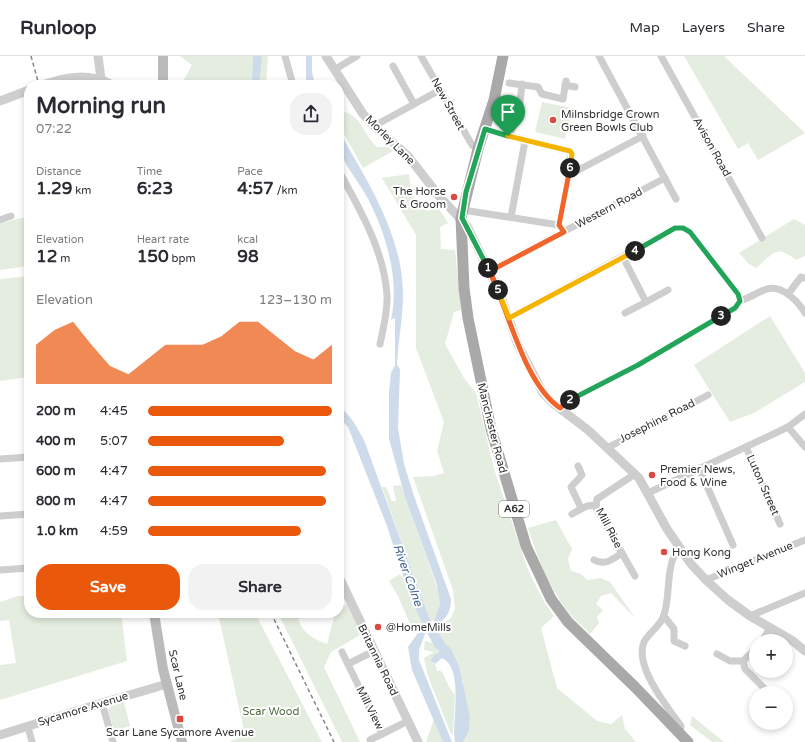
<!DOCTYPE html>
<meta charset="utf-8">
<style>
body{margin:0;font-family:"Varela Round",sans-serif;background:#f2f2f3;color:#2b2b33;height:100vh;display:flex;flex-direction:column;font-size:15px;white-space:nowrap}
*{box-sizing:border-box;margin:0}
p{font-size:13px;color:#7c7c81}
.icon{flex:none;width:22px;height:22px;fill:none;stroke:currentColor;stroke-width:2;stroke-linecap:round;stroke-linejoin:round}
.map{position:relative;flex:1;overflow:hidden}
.sheet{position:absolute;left:24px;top:24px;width:320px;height:538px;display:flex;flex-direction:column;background:#fff;border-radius:16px;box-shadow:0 2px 6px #0003}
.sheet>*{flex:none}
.tools{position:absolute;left:749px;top:578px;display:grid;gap:8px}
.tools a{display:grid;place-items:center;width:44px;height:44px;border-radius:50%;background:#fff;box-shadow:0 2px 6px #0003;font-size:20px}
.pin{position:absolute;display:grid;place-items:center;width:34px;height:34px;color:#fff;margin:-41px -17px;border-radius:50% 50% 50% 0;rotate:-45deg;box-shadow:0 0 4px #0007}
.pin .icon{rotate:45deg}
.km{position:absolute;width:20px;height:20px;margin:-10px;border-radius:50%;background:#222;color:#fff;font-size:11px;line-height:20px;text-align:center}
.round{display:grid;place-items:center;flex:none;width:42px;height:42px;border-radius:16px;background:#f2f2f3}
.overview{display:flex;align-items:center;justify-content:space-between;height:68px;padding:0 12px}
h1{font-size:22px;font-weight:800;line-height:30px}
.stats{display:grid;grid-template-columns:repeat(3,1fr);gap:6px;height:68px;padding:4px 12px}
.stats div{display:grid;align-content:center}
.stats b{font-size:17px;font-weight:800}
.stats small{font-size:11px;font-weight:400}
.stats p{font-size:11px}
.chart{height:112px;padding:8px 12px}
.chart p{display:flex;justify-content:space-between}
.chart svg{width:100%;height:72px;margin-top:4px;fill:#ea580c;opacity:.7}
.cta{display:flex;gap:8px;margin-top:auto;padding:8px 12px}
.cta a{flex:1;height:46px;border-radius:16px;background:#ea580c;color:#fff;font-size:16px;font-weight:800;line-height:46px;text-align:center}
.cta a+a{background:#f2f2f3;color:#2b2b33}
ul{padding:0 12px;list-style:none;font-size:13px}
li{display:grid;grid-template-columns:64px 48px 1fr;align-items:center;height:30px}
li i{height:10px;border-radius:5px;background:#ea580c}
header{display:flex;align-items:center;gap:24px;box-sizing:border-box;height:56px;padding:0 20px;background:#fff;border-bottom:1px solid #e1e1e2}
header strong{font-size:19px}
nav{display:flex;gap:22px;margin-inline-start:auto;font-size:14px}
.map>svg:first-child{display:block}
.green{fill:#e5ede0}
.water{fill:#cedbeb}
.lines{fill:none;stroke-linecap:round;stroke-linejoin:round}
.minor{stroke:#cecece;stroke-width:7}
.tertiary{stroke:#cecece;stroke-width:9}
.secondary{stroke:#bbb;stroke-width:10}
.primary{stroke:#a9a9a9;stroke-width:11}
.rail{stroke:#868686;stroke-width:1.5;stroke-dasharray:4 3;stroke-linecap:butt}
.split-1-casing{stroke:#fff;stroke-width:8}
.split-2-casing{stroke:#fff;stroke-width:8}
.split-3-casing{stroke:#fff;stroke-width:8}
.split-4-casing{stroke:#fff;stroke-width:8}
.split-5-casing{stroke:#fff;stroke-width:8}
.split-6-casing{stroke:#fff;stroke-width:8}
.split-7-casing{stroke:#fff;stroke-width:8}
.split-1{stroke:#22a559;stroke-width:5}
.split-2{stroke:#f0652b;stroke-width:5}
.split-3{stroke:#22a559;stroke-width:5}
.split-4{stroke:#22a559;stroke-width:5}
.split-5{stroke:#f5b400;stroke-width:5}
.split-6{stroke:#f0652b;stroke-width:5}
.split-7{stroke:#f5b400;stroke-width:5}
.poi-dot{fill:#dd493e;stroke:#fff;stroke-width:1.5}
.labels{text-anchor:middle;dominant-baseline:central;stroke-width:4;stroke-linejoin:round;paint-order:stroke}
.shield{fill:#fff;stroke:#6f6f6f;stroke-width:1}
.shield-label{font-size:10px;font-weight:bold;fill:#313131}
.street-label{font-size:11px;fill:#313131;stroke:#fff}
.poi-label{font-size:11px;fill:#313131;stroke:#fff;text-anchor:start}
.park-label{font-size:11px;fill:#4e6b40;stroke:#fff}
.water-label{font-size:12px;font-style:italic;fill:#426690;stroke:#fff}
</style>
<header>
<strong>Runloop</strong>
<nav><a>Map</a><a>Layers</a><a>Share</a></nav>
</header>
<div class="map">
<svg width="805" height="686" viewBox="0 0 805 686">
<rect width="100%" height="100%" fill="#fff"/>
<g class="green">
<path d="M180,0H268L266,29H209L204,27L181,29L192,9Z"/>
<path d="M684,0H724L805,77L758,104L748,87L738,93Z"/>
<path d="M542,46L572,52L565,83L535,76Z"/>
<path d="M345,56C362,61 364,80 377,91H388L393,95L363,112L339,69V60Z"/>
<path d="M409,118L412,139L428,155L438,151L448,167L440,171L441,193L455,194L461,254L454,256L445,288L464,322L476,337L494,413L528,514L543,544L554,560L541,572L557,632L597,665L611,668L622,659L625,673L636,686H463L469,675L470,661L463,634V625L460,621L459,610L436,573L451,562L455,552L453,534L413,421L433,420L444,417L437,395L444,366L416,292V179L382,122Z"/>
<path d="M29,161V210L0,214V168L16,163Z"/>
<path d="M794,163L805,169V200L796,204C776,188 774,197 756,212L749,208L739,197Z"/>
<path d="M29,220V321L0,325V223Z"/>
<path d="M770,260L805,317V326L754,357L730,366L694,309Z"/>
<path d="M401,429L439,537L440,548L434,565H430L428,559L382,431H386L392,445H396L393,430Z"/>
<path d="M556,464L572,493L568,503L571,515L581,518L587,524L601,522L610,526L636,563L611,537L601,540L596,548L603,554L597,561L599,567L590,578C583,570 573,563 567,554C548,529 537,501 528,472Z"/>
<path d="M400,518L406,526L423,569L424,574L414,577L398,540L389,525Z"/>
<path d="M18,540H29V557H121L127,605L0,644V609L16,607L9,564L0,565V546Z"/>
<path d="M347,548L362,578L331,596L324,611L360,686H342L278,557H310V559L298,563C304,578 312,582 327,588L335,557H339V553Z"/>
<path d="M218,557H255L322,686H229L245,679Z"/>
<path d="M425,585L434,587L436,593L439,594V597L433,607L435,608L437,615H441C446,622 449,634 455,638L453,677L451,678L428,620L424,602L434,596L424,594Z"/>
<path d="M124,646L130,670L114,675L108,654L111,650Z"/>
<path d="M692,660L724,686H712L690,669Z"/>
<path d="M434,663L443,686H426Z"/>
</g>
<g class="water">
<path d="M253,0H262L259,29H252Z"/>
<path d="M306,0H312V16L315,29L306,28Z"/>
<path d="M339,75C367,125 403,179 403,239C403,262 398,285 397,309L400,313L398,372L404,408L414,440L451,543C451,555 447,563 436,569L434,565L440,548L437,529L405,441L389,383V336L391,317L395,309V263L394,262L391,264C400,223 386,177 367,141C361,130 341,103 339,93C338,88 339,80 339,75Z"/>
<path d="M339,348L353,365L364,384L430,564L447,590L450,591L459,610L470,661L469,675L463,686H455C451,666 465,613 442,602L435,608L431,604L434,599L439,597V594L436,593L426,575L419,594V604L452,686H443L412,614L408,591L418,577L426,575L409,538L387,470L348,371L339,361Z"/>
</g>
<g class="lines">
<g class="minor">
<path d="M285,0L293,29"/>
<path d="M421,0L472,89L478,93"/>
<path d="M599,0L676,143"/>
<path d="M661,0L762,182"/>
<path d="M393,10L414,48"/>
<path d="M334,14L357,0"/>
<path d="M509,27L538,31L542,38L563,43L566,25"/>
<path d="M565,29L575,31"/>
<path d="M374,70L440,34"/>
<path d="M485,73L571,96L569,119L559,169"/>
<path d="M508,80C519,64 520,47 522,28"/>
<path d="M339,115C360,154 384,194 387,239C388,255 383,273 380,288"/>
<path d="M569,119L643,80"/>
<path d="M463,154L559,169L562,172"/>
<path d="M511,161L525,85"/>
<path d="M0,164L11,160"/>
<path d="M623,201L646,246L625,257"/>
<path d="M489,215L665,122"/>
<path d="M788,238L801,221L805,222"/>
<path d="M646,246L668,234"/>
<path d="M509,262L675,172H683L690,176L738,238L740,245C749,242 758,236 767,233C782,229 798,245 805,257"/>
<path d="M560,352L565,347L638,309L735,252L740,245"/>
<path d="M788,371L805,391"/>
<path d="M746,391L780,468"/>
<path d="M607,392L708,339"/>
<path d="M0,403L29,401"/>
<path d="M578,410L582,419L571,431L581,452"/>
<path d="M699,412L733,489"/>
<path d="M648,437L788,371L805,358"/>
<path d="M572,458L587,450L596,449"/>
<path d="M0,460L29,458"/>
<path d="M679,491C665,510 671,537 664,559C661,570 649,576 644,586C634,610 667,651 681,670L680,677"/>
<path d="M594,504C605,510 613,503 622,497"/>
<path d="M0,514L29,512"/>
<path d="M635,520L596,452L597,443L635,418"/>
<path d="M706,524L805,484"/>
<path d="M664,560L674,573V585L685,590"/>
<path d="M750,560L805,537"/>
<path d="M762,585L770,572"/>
<path d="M756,592L743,605L745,613L769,637"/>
<path d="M342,596L382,678L402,668"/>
<path d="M717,598L730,605H743"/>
<path d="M348,608L374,595"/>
<path d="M102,647L113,686"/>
<path d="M28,671L32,686"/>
<path d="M370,684L382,678"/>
</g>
<g class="tertiary">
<path d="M98,0L101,23"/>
<path d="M326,0L363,58L374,70L408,100L439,140L467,170L499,235L518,289L543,337L554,348L588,374L639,422L667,473L691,508L706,524L728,544L750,560L793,585L805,595"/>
<path d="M43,29C67,20 89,17 113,29"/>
<path d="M0,45L29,34"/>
<path d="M339,521L418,686"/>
<path d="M0,679L102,647L167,628"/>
</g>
<g class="secondary">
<path d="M163,0V29"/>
<path d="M154,557L163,613L182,686"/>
</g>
<path class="primary" d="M503,0L494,44L478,93L461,162L464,232L468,262L491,373L526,490L551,543L568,566L635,631L688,686"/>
<g class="rail">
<path d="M31,0L39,29"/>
<path d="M271,557L334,686"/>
</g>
</g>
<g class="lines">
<g class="split-1-casing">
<path id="split-1" d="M488,212L462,162L466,136L485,73L508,80"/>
</g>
<g class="split-2-casing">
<path id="split-2" d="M488,212C508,251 523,327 560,352L570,344"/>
</g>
<g class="split-3-casing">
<path id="split-3" d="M570,344L638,309L721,260"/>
</g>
<g class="split-4-casing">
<path id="split-4" d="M635,195L675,172H683L690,176L738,238L740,245L735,252L721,260"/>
</g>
<g class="split-5-casing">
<path id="split-5" d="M498,234L509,262L635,195"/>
</g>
<g class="split-6-casing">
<path id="split-6" d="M498,234L490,215L564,176L559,169L570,112"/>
</g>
<g class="split-7-casing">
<path id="split-7" d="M508,80L570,95L572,98L570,112"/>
</g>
<use href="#split-1" class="split-1"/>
<use href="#split-2" class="split-2"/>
<use href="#split-3" class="split-3"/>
<use href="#split-4" class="split-4"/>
<use href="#split-5" class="split-5"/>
<use href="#split-6" class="split-6"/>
<use href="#split-7" class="split-7"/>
</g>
<g class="poi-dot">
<circle cx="553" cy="64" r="4"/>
<circle cx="454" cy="141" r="4"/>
<circle cx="652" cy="419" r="4"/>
<circle cx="664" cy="496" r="4"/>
<circle cx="378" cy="571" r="4"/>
<rect x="176" y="659" width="8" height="8" rx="2"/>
</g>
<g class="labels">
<rect class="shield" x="499" y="445" width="30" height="16" rx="3"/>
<g class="shield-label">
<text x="514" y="453">A62</text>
</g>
<g class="street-label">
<text transform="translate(448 48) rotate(61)">New Street</text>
<text transform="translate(390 84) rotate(45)">Morley Lane</text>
<text transform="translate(712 91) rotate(61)">Avison Road</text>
<text transform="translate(609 152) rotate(-28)">Western Road</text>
<text transform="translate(657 365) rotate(-27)">Josephine Road</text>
<text transform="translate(492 372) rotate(76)">Manchester Road</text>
<text transform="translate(763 429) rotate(66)">Luton Street</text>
<text transform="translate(609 472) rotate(62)">Mill Rise</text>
<text transform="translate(755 504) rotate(-22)">Winget Avenue</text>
<text transform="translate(378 604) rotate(64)">Britannia Road</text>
<text transform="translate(178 619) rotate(77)">Scar Lane</text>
<text transform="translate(370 652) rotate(63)">Mill View</text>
<text transform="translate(83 653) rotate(-17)">Sycamore Avenue</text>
</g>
<g class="poi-label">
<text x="561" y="58">Milnsbridge Crown<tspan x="561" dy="13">Green Bowls Club</tspan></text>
<text x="446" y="135" text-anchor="end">The Horse<tspan x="446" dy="13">&amp; Groom</tspan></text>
<text x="660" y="413">Premier News,<tspan x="660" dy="13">Food &amp; Wine</tspan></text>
<text x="672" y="496">Hong Kong</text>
<text x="386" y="571">@HomeMills</text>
<text x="180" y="676" text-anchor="middle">Scar Lane Sycamore Avenue</text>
</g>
<g class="park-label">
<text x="271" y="655">Scar Wood</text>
</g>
<g class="water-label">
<text transform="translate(408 519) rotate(70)">River Colne</text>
</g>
</g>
</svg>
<div class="tools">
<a>+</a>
<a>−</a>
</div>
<div class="pin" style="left:508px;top:80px;background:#1e9e55"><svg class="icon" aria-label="arrive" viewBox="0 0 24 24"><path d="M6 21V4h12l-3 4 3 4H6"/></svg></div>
<b class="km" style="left:488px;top:212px">1</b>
<b class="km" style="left:570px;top:344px">2</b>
<b class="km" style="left:721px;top:260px">3</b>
<b class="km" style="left:635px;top:195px">4</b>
<b class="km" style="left:498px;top:234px">5</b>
<b class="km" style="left:570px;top:112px">6</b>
<section class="sheet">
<div class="overview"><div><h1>Morning run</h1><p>07:22</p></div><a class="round"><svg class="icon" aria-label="share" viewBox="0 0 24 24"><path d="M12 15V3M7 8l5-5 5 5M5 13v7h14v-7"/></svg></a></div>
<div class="stats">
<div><p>Distance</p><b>1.29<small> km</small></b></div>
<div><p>Time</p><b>6:23</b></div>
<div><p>Pace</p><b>4:57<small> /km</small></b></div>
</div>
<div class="stats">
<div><p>Elevation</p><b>12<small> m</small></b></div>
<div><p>Heart rate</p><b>150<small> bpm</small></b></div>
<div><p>kcal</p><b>98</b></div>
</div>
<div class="chart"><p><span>Elevation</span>123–130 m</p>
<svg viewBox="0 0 160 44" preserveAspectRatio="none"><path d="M0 44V20L10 11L20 6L30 20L40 33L50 38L60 29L70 20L80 20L90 20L100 15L110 6L120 6L130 15L140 24L150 29L160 20V44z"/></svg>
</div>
<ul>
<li><b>200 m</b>4:45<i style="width:100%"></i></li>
<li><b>400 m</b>5:07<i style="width:74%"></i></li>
<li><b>600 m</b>4:47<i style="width:97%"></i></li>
<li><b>800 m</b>4:47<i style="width:97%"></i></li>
<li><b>1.0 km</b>4:59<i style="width:83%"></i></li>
</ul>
<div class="cta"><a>Save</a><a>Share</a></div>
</section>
</div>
